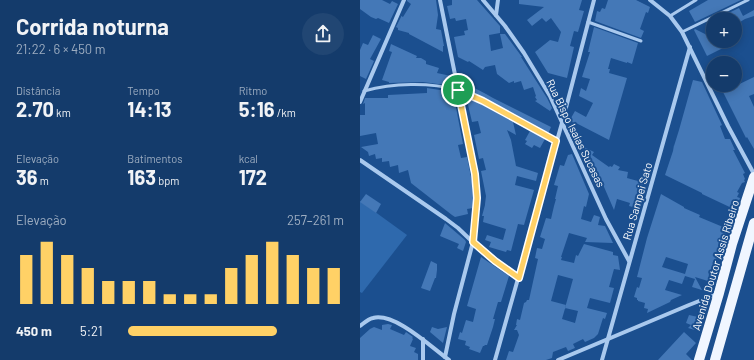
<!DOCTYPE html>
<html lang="pt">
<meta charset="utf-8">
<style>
body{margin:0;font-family:Barlow,sans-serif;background:#214673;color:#f1f3f6;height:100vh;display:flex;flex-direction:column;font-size:15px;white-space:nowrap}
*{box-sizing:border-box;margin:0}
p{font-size:13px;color:#9dadc1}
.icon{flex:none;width:22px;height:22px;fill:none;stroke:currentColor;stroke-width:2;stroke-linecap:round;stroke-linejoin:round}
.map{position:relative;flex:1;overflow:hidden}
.details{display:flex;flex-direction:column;background:#143b6b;width:360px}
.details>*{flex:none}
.fabs{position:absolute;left:346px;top:12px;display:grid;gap:8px}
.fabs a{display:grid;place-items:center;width:36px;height:36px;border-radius:50%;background:#143b6b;box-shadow:0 2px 10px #0003,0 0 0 1px #33557e;font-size:20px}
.pin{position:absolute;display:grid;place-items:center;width:34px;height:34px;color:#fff;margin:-17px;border:2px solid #fff;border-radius:50%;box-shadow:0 1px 4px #0007}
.round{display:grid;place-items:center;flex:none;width:42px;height:42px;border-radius:21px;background:#214673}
.overview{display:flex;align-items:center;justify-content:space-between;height:68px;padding:0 16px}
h1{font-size:22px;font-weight:700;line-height:30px}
.stats{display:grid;grid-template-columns:repeat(3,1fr);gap:6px;height:68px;padding:4px 16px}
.stats div{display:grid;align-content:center}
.stats b{font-size:20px;font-weight:700}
.stats small{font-size:11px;font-weight:400}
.stats p{font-size:11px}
.chart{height:112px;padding:8px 16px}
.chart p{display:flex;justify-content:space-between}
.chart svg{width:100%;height:72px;margin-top:4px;stroke:#ffd166;stroke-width:6}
ul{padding:0 16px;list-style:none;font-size:13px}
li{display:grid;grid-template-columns:64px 48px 1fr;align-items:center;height:30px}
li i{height:10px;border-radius:5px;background:#ffd166}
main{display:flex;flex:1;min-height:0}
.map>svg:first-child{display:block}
.green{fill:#2e69ad}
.building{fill:#4478b7;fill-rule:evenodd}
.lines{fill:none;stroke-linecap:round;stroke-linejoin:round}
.lane{stroke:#a9c9ee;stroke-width:3}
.street{stroke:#a9c9ee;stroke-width:4}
.primary{stroke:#f0f6ff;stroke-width:10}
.route-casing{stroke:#fff;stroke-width:8}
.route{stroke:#ffd166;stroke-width:5}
.labels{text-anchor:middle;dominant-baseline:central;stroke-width:4;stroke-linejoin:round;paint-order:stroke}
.street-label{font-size:11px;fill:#fff;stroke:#1b4f8f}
</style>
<main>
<section class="details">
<div class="overview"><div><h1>Corrida noturna</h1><p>21:22 · 6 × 450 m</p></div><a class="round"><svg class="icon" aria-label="share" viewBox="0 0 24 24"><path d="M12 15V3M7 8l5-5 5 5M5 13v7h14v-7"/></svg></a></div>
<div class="stats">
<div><p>Distância</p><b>2.70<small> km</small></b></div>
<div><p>Tempo</p><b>14:13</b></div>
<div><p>Ritmo</p><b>5:16<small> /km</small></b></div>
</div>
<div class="stats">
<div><p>Elevação</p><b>36<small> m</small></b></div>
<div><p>Batimentos</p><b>163<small> bpm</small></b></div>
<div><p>kcal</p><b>172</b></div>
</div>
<div class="chart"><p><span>Elevação</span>257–261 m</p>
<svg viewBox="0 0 160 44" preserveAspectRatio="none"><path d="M5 44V14M15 44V6M25 44V14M35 44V22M45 44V30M55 44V30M65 44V30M75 44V38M85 44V38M95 44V38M105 44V22M115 44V14M125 44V6M135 44V14M145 44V22M155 44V22"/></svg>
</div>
<ul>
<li><b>450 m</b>5:21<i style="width:69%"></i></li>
</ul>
</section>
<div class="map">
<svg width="394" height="360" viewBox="0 0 394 360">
<rect width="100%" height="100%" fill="#1b4f8f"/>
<path class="green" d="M0,201L47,235L2,293L0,292Z"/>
<g class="building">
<path d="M0,0H22L30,4L32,1L38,4L29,23L18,18L16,19L11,17L0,9Z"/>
<path d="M47,0H76L78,15L76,29L81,30L84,46H83V52L49,34V33L38,30V28L36,27L41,17V16L43,17L51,4L47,1Z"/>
<path d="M92,0H117L140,26V33L129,35L131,51L143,48L140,34H145L162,57H161L187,98L192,108L190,111L175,101L177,100L175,97L176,96L173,87L164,90L161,81L154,83V81L149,83L137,74L135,65L125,67L123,70L109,61L108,62L98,57L94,37L105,35L104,31L108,30L106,19L96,21L95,18L90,19L87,6L92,5Z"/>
<path d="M159,0H222L219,10L224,11L218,32L214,31L210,46L214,47L207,78L188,73L175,52L190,40L198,42L201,32L191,18L186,22L182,18L172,26L167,20L184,7L159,4Z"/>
<path d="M248,0H276L290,7L288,13L286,12L280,29L284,31L281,38L235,21L237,11L240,12L242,8L245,9Z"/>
<path d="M348,0H381L335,22L329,11Z"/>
<path d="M379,8L383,16L394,10V16L385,19L375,25V19H356Z"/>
<path d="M353,20V36L347,23Z"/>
<path d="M234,27L278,43L272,64L267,62V63L251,58L248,69H250L249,73L267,78L249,140L216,123V124L212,122L211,118L215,111L226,117L233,103L219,96L221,88L226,91L230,79L222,77L230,52H228Z"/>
<path d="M335,29L353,38V41H360L369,45L347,56L334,30Z"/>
<path d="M13,35L21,39L10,59L14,61L6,79L0,76V50L3,43L8,45Z"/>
<path d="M31,44L57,56L56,58H61L66,61V64L79,68L77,73L91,76L93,86L63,82L29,83V82L22,80L32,52L29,51Z"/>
<path d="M394,77V94L389,96L394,107V149L387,137L386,138L363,92Z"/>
<path d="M333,80L342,82L362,125L360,126L365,139H370L375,150H373L385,173L383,174L385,179L384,180L385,182L382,183L377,192L379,193L377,197L380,198L376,210L342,194V193L305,175L313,151L314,145V146L319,130Z"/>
<path d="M103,82L126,94L133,98L191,127L188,134L101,86Z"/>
<path d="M67,88L93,92L103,144L98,145L101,158L107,157L112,182L113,196V208L107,209L108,214L95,217L92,215L51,183L48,170L39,173L38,165L30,167L29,161L22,162V158L16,159L15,154L9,156L8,152L1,147L18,144L16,133L0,136V115H5V103L3,104L5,98H28V95L67,93Z"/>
<path d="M106,96L119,103L153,122L156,135L147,130L151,140L156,166L178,173L176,181L157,176L155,185L174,190L164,225L158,224L151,251L147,250L146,252L129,247L131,242L125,240L127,235L143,240L146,229L123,222L124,216H122L125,205V204L126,196L121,171L126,170L123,158L119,159L114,135L121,133L118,121L112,122Z"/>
<path d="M170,131L185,139L180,148L174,145L172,148L165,144L167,141L165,140Z"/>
<path d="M224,147L234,152L232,155L249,167L250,166L252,167L254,164L260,167L258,170L268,172L267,178L285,183L277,208L269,206L270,203L257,199L254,210L241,180H239Z"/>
<path d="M212,154L229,194L226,207L224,206L221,219L231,222L234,215L240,217L238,225L245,226L253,243L225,242L227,238L209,233L201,257H202L201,260L214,263L216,255L218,256L224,244L253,252V255L258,256L260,270L254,269L249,287L254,288L250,303L230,298L227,308L247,313L245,319L243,318L238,334L234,338L225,342L223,339L213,344L215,348L208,351L206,347L193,352L192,358L186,360H146L149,351L153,352L159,335L157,330H154L157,325H156L157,319L160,320L164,303L166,302L167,300H169L178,259L175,258L177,248L182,249L185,239L180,237L186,218L191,219L194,206L196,199H195L198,186L194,185L200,165L204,166L208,155ZM198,275L213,279L205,308L218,311L215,323L202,319L206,305L191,301Z"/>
<path d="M6,194L21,204L16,213L0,202Z"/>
<path d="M301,194L324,207V208L340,215L339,217L363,227L362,230L367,232L366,237H365L359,257H358L354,274L350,273L348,281L335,277L342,290L332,287L335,279L325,276L322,284L309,280L305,290L322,295L311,300L310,302L287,313L288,309L284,308L285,303L278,301V300H277V298L274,297L277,287L279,288L282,278L277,277L287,238ZM306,257L328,264L325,274L302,267Z"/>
<path d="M85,223L105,240L106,242L103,251L97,248L99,244L80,236Z"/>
<path d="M121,257L149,276L141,302H138L133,319H135L133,327L127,345H125L124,346H123L120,353L109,349L110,347L105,345L106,341L98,339L100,332L102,333L106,320L113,322L116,309L107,306Z"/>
<path d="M71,261L77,264V270L76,278H75L70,291L61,288Z"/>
<path d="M329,315L338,317L339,316L335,330L328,328L331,325L326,323Z"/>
<path d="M28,324L32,325L30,329L44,335L46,332L53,337L52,338L53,339L50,346L56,348L54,352L58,354V360H0V338L10,329L14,327L22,330V325Z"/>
<path d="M72,327L78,329L87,327L83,343L70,332Z"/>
<path d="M324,332L336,343L326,354L332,360H298Z"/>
</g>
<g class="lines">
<g class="lane">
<path d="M310,16L336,0"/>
<path d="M228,22L281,41"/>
<path d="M322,32L388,0"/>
<path d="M4,91C33,83 69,82 98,90C114,95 128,104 142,112C160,122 178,132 196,141"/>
</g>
<g class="street">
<path d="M80,0L115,174L117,197L113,242L94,314L85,357"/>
<path d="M123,0L145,26L164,53L190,96L246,219L269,261"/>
<path d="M290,0L310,16L322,32L368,126L394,174"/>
<path d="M136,15L138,0"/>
<path d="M0,102L44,0"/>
<path d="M0,160L86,219L98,228L121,250L159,278"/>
<path d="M0,326C4,323 8,319 13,318C35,312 72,348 89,360"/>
<path d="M63,360V339"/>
<path d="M135,360L202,123L234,0"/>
<path d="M198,360L329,305L357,294"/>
<path d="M242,360L330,47"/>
</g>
<g class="primary">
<path d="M339,360L359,293L372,244L394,177"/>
<path d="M355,360L394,223"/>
</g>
</g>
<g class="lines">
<g class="route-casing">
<path id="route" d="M98,90L123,101L196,141L159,278L135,261L113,242L117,198L115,174Z"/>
</g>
<use href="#route" class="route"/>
</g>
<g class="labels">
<g class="street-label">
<text transform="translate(216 133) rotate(64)">Rua Bispo Isaías Sucasas</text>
<text transform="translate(277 201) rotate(-74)">Rua Sampei Sato</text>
<text transform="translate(355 265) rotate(-73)">Avenida Doutor Assis Ribeiro</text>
</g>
</g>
</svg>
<div class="fabs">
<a>+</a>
<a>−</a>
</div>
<div class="pin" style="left:98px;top:90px;background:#1e9e55"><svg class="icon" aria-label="arrive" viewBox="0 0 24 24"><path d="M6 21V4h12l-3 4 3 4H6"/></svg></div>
</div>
</main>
